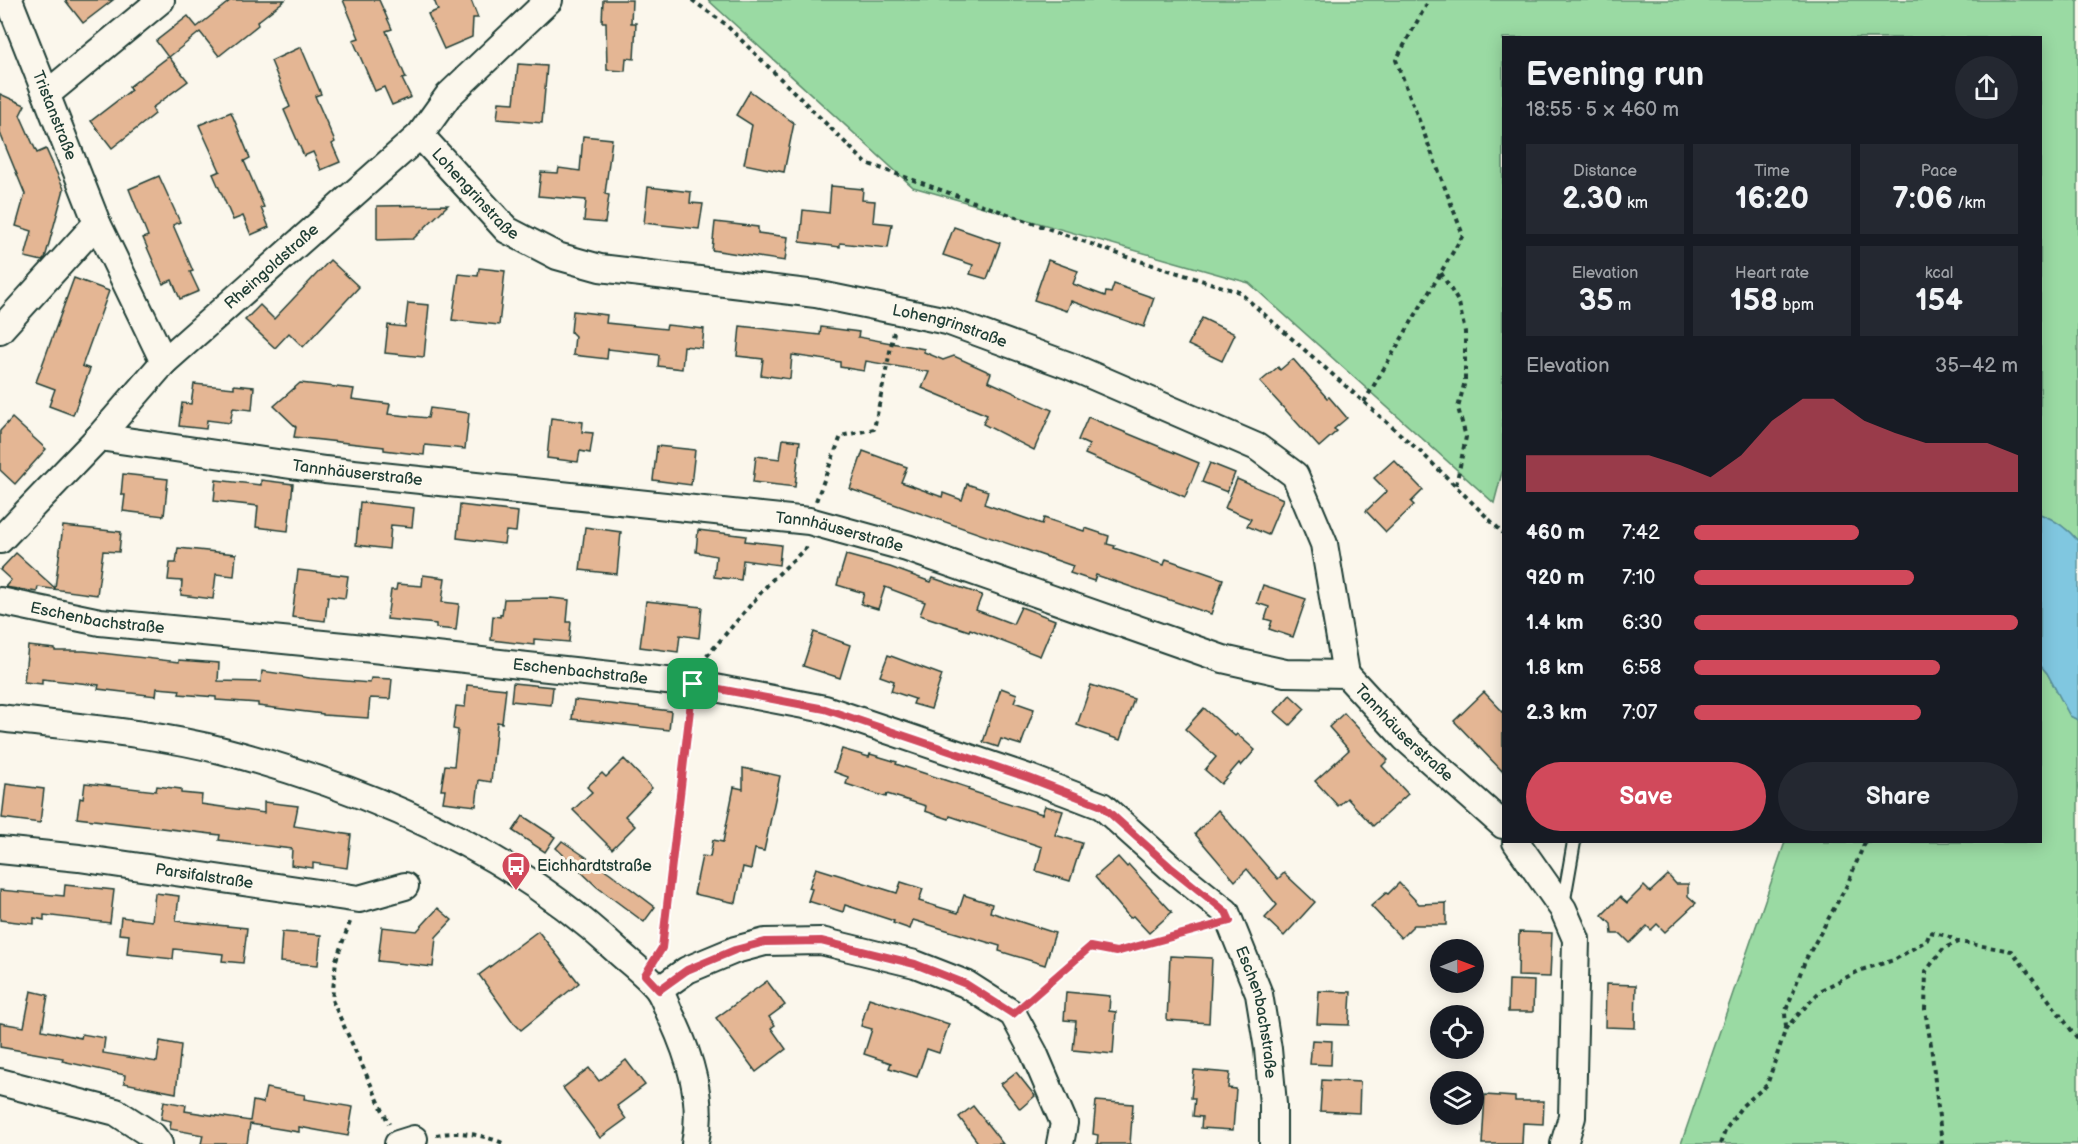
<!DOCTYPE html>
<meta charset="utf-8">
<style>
body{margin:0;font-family:"Balsamiq Sans",sans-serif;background:#242831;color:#f1f3f6;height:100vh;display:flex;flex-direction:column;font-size:22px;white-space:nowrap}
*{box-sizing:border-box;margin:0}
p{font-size:20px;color:#9ea1a6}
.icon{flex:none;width:33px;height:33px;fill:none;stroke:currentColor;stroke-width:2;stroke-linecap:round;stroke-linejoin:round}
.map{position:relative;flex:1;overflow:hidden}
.details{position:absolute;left:1502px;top:36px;width:540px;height:807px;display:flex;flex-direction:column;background:#171b24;border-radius:0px;box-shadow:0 3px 15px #0003}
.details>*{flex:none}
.needle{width:39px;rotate:89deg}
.tools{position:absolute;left:1430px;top:939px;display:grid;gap:12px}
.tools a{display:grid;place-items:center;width:54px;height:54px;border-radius:50%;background:#171b24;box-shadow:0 3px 15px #0003;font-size:30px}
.pin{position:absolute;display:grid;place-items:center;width:51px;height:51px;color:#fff;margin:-26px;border-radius:12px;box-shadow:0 3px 9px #0006}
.round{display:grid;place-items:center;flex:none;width:63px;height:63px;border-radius:32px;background:#242831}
.headline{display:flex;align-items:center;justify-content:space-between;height:102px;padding:0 24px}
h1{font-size:33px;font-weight:600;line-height:45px}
.metrics{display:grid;grid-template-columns:repeat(3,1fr);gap:9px;height:102px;padding:6px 24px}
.metrics div{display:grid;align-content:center;border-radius:0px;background:#242831;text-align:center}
.metrics b{font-size:30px;font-weight:600}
.metrics small{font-size:16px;font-weight:400}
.metrics p{font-size:16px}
.chart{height:168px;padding:12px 24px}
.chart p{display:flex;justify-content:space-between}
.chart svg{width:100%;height:108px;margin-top:6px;fill:#d1495b;opacity:.7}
.button{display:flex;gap:12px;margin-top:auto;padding:12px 24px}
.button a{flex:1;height:69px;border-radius:36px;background:#d1495b;color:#fff;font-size:24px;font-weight:600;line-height:69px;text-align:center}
.button a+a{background:#242831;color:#f1f3f6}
ul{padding:0 24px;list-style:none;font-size:20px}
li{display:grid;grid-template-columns:96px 72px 1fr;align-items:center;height:45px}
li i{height:15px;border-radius:8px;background:#d1495b}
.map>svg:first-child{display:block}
.green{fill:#9adaa3;stroke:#5c8c6c;stroke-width:1.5}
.water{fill:#80c7e0;stroke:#59909b;stroke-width:1.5}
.building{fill:#e4b694;stroke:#1f3d34;stroke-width:1.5}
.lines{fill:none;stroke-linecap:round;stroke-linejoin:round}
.lane-casing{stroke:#1f3d34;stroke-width:16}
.street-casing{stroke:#1f3d34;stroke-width:30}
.path{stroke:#1f3d34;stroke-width:4;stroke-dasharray:4.5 4.5;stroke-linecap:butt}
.lane{stroke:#fbf7ec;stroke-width:12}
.street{stroke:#fbf7ec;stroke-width:26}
.route-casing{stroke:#fff;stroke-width:12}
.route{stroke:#d1495b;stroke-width:8}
.labels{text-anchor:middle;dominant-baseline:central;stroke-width:6;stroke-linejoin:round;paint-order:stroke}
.street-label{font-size:16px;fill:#1f3d34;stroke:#fbf7ec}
.poi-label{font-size:16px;fill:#1f3d34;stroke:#fbf7ec;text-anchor:start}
</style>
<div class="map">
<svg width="2078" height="1144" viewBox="0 0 2078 1144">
<rect width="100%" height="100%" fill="#fbf7ec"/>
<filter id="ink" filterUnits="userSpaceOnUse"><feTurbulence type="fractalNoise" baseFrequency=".0167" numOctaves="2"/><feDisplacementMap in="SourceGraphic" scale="12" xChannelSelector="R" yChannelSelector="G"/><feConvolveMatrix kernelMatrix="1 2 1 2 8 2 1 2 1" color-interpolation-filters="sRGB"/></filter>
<g filter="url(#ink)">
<g class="green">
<path d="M708,0H2078V541C2067,528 2056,520 2040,514V38H1503V469L1494,503L1249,283L913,187Z"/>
<path d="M2040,665L2047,673L2070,716L2078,720V1144H1681L1785,842H2040Z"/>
</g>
<path class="water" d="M2040,514C2056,520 2067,528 2078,541V720L2070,716L2047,673L2040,665Z"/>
<g class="building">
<path d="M65,0H113L83,23Z"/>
<path d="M231,0H285L257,22L258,25L219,56L200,32L169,57L188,81L152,108L155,114L112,148L91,121L131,90L129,87L168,57L156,41L188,16L197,27Z"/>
<path d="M343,0H379L392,29L386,31L406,78L402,79L411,97L392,105L384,87L375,91L353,40L359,38Z"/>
<path d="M434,0H471L478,18H473L472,37L444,49L428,14L438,10Z"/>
<path d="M603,0H632L631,23H636L634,59L626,58L625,71L607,70L606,22H602Z"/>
<path d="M301,47L321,94L315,96L335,142L332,144L340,162L321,170L313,152L304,156L284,110L290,107L271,61Z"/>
<path d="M518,64L547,66L542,123L497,119L499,102L514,103Z"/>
<path d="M750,91L794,123L784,172L744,164L752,125L736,115Z"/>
<path d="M0,94L25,105L20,115L37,153L46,149L64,189L45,258L42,261L25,257L32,231L16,226L25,194L0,133Z"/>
<path d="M231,112L250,158L244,161L264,207L261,208L269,227L251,235L243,216L233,220L213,174L220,171L199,125Z"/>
<path d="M583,136L612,139L605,194L609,195L605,223L584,221L586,200L538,196L541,172L558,173L559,168L580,171Z"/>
<path d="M159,176L180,222L173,225L193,271L190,272L199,291L180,299L172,280L163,284L143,238L148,236L129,189Z"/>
<path d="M831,186L863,189L862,200L875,201L873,222L892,224L888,248L840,243V247L800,242L803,210L829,213Z"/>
<path d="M648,187L691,192L690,203L703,204L699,229L644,223Z"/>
<path d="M448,205L413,239L377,240V206Z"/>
<path d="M715,222L758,227V233L788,237L785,261L712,250Z"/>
<path d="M954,227L1000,243L987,279L970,274L973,265L943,255Z"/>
<path d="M330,260L359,287L303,347L289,333L275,348L245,320L260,305L274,319Z"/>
<path d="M1048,260L1078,271L1073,284L1105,296L1106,292L1111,293L1114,284L1154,298L1144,327L1071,301L1067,311L1034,300Z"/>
<path d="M479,268L505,271L499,325L452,320L459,274L478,276Z"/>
<path d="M74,278L109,291L82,366L90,369L73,415L49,406L55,389L36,382Z"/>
<path d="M408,303L429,305L424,357L385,353L388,325L405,327Z"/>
<path d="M573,311L607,315L606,323L666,329L667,325L704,329L702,348L684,346L682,369L658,366L659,355L608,349L607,359L573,355L575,336L571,332Z"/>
<path d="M1202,318L1235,334L1222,361L1188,345Z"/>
<path d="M740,326L820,335L821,327L859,332L858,337L924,349V352L943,360L954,356L991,373L988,381L1052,410L1034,450L983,424L987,415L922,388L929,372L866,361L864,371L840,367V362L792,355L790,379L761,375L763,359L737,356Z"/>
<path d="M1293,359L1327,398L1329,397L1347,418L1334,429L1337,431L1319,447L1260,382L1278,367L1280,370Z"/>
<path d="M300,383L354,389L352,399L390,404L388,414L428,418L430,408L469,413L465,449L425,445L424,455L384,450V447L294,437L296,427L274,406Z"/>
<path d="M194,384L234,388V385L254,387L252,410L233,408L230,423L207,420L206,429L179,426L182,403L191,404Z"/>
<path d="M1088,417L1199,463L1185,497L1085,454L1089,445L1078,440Z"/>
<path d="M12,418L46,449L15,484L0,470V431Z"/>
<path d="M551,418L583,422L582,432L593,433L590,453L580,451L578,462L547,458Z"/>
<path d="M783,439L800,441L795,487L753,482L756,456L780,459Z"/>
<path d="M657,446L695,450L691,485L653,480Z"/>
<path d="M863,451L907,467L901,482L942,497L943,493L962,500L967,484L988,491L984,504L1042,524L1044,518L1084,531L1085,528L1109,536L1107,544L1115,546L1114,548L1164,565L1166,559L1223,579L1211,614L1096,575L1094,581L1070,573L1073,566L850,489Z"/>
<path d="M1394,460L1423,490L1411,502L1414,505L1386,532L1366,511L1387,491L1374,478Z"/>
<path d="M1210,463L1235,473L1227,492L1202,482Z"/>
<path d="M123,474L168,479L164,516L123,511L125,495H121Z"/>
<path d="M1237,479L1283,499L1268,535L1247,526L1251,519L1225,508Z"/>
<path d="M216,480L261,485V480L293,484L288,531L256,527L258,506L214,501Z"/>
<path d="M360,502L414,508L412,527L391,525L389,549L356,545Z"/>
<path d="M460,505L518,512L516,532L506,531L504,544L457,538Z"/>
<path d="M63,526L121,532L119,552L103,551L97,595L38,587L37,592L5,587L11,580L0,570L16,553L55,588Z"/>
<path d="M585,527L621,532L617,574L580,570Z"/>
<path d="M698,530L746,536L745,541L781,545L779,565L743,560L741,580L714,577L716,556L696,552Z"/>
<path d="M178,548L236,554L234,576L216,574L213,599L181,595L182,581L168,580L170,563H176Z"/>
<path d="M846,555L890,567L931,582L933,578L982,595L976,610L1013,624L1021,607L1055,620L1040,656L970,629L969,631L920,615L925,602L885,587L878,609L861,604L864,593L837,585Z"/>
<path d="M298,570L348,576L345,598L328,596L325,621L292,617Z"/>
<path d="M423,575L445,578L442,602L459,604L456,630L436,628V624L387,619L391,590H396L397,584L422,586Z"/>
<path d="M1263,585L1306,599L1293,637L1269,629L1272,621L1265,619L1269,607L1257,603Z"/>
<path d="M551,598L569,600L567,622H571L569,642L534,639V645L491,640L493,616L500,617V614L502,615L504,599Z"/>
<path d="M646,601L702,607L699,638L680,635L678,652L640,647Z"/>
<path d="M814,632L850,645L840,678L803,666Z"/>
<path d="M28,646L55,649V651H84L179,662V660L219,663L218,681L261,682L262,671L310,678L370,683L371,678L392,679L390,699L370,698L368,718L323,715V714L258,706V703L216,700V697L179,694L180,690L157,688L156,696L98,689L99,685L42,679V684L24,682Z"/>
<path d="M888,655L942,675L931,709L913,704L915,699L891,691L894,681L880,676Z"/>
<path d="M513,683L553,687L551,705L511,701Z"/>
<path d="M467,685L506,689L502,723L497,722L491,782L479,780L476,806L443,802L445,790H441L445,765L454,766L458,730L453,729L456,706L465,707Z"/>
<path d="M1091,685L1134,699L1120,740L1077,725Z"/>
<path d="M1001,688L1017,694L1014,702L1034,709L1021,745L1001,739L998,747L983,742Z"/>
<path d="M1484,692L1503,712V772L1454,721Z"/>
<path d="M1290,695L1305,709L1290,725L1275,712Z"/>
<path d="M574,700L671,711L669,730L572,719Z"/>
<path d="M1204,708L1235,736L1237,734L1255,750L1241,766L1239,763L1221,784L1205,770L1216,757L1185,729Z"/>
<path d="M1344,713L1388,760L1382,766L1408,794L1373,826L1347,798L1338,806L1315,781L1349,750L1329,727Z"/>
<path d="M842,749L869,757L870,754L897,762L896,764L969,788L968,790L1042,814L1045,806L1063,811L1055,835L1082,843L1070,881L1036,871L1042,847L950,816L949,819L925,811L926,806L887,794L886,797L846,784L848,777L834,772Z"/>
<path d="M624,759L652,788L625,816L635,826L612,849L573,810L592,792L587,787L602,773L606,777Z"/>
<path d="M743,768L780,776L764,851L755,849L751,869L743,867L736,903L694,894L702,856L710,857L713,840L723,842L734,787L743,789Z"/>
<path d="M85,783L156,791L157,786L181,789V793L202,795L201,804L264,813V802L298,806L294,826L351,835L347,868L313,863V868L291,865L292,849L219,840L220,835L77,818L80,798L83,799Z"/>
<path d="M6,784L44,789L40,823L2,818Z"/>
<path d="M1218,810L1278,879L1284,873L1315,902L1284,936L1265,918L1277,905L1247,869L1235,881L1195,834Z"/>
<path d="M523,816L555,837L545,852L513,831Z"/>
<path d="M562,841L610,873L655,907L644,922L597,887L556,848Z"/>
<path d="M1118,857L1127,867L1129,865L1172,912L1149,933L1133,916L1130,918L1095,877Z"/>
<path d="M816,868L897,893L901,882L923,889L919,901L958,913L964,895L992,904L990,912L1055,933L1045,965L999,951L1000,946L913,920L910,929L893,923L894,921L845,905L843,912L808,901L812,889L809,888Z"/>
<path d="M1668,875L1676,884H1688V896L1696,903L1665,932L1657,924L1651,930L1647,926L1630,943L1621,934H1612L1611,924L1602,915L1620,897L1627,903L1644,886L1650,892Z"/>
<path d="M1399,883L1419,904L1446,903V925H1414L1401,938L1371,906L1386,893L1388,894Z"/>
<path d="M65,885L114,890L110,923L44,915V920L34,918V924L0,920V890L64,896Z"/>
<path d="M155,893L179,896L176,921L247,928L243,963L222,961L223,954L174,949L173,959L127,954L129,935L119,934L121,917L152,921Z"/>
<path d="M438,908L452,920L436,937L433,967L378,961L382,927L417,931Z"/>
<path d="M538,931L579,983L521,1030L513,1022L479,975Z"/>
<path d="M282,932L321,935L318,965L280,962Z"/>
<path d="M1519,932L1552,933L1550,977L1518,976Z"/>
<path d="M1170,956L1212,958L1209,1023L1167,1020Z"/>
<path d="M1509,980L1534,981L1533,1012H1508Z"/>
<path d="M767,981L785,1005L769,1017L775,1025L771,1028L786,1049L756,1072L716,1018Z"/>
<path d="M1606,984L1636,985L1635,1028L1605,1027Z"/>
<path d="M31,991L48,995L42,1030L81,1038L82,1034L105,1038L103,1053L157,1062L160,1041L181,1045L176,1093L124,1083L125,1075L62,1061L63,1058L0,1047V1023L24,1027Z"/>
<path d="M1319,991L1351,992L1349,1025L1317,1024Z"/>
<path d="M1066,992L1110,996L1109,1011L1116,1012L1113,1054L1073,1050L1076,1021L1064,1020Z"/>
<path d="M869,998L949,1024L939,1053L927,1049L917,1077L889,1068L891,1063L864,1054L872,1029L861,1026Z"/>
<path d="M1312,1040L1332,1041L1331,1065L1310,1064Z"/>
<path d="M626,1060L645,1085L617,1106L626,1119L600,1138L563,1088L589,1068L599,1081Z"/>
<path d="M1194,1070L1230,1073L1228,1088L1236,1089L1233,1130L1201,1128L1202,1117L1193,1116L1195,1098H1191Z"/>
<path d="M1016,1072L1035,1096L1020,1109L1001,1084Z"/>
<path d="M1322,1080L1360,1082L1359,1113L1320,1111Z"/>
<path d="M266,1088L305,1095L304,1099L353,1107L348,1136L299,1127V1132L250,1124L247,1144H201L203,1135L170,1129L171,1121L161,1119L164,1101L186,1105L185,1111L250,1121L253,1101L263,1103Z"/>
<path d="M1485,1095L1515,1097V1101H1544L1543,1124L1523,1123L1522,1144H1482Z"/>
<path d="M1096,1101L1133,1104L1130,1144H1097L1098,1135L1093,1134Z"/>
<path d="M973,1106L992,1130L1003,1144H979L959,1117Z"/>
</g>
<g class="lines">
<g class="lane-casing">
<path id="lane" d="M1563,905L1574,842"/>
</g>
<g class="street-casing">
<g id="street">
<path id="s1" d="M9,0L97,223L164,362"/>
<path d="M47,94L161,0"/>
<path id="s2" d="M420,135L507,230L557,256L600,268L816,294L947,321L1070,366L1257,447L1295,475L1324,544L1346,674"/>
<path d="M0,330L97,223"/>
<path id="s3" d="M99,437L325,470L809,521L907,548L1223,659L1285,673L1346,674L1405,738L1503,825"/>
<path id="s4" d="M0,540L99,437L164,362L420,135L448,96L549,0"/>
<path id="s5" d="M0,601L100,622L354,647L694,684L825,709L1029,778L1102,806L1170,867L1226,912L1259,994L1268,1049L1273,1104V1144"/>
<path d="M0,718C74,727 151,732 224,751C365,788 507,848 615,949C629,962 646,974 658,989C664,997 667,1009 672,1018C690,1057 704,1100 695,1144"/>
<path d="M1516,842L1563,909L1576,939L1572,1117L1564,1144"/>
<path id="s6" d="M0,850L79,858L359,899L405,886"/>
<path d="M659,990L687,970L735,950L765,942L821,941L915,964L966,984L1013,1014L1034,1053L1064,1123L1060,1144"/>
<path d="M0,1082L116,1112L153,1136L159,1144"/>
<path d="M398,1144L414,1139"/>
</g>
</g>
<g class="path">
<path d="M692,0L724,23L866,163L1127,257L1239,292L1425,456L1503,533"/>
<path d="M1441,273L1459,303L1465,332V381L1458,408L1466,437L1456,485"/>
<path d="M1364,402L1463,235L1396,60L1429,0"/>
<path d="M816,501L841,436L874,429L894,332"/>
<path d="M701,663L770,582L809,545"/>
<path d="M350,922L336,960L332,1000L389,1124"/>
<path d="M657,955L662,948L683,773L690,705"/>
<path d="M1030,999L1090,947L1116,952L1209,927"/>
<path d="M1786,1027L1785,1013L1805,961L1847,885L1865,842"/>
<path d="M436,1135C459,1130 484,1135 505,1144"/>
<path d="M1720,1144L1726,1129L1742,1106L1767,1085L1786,1028L1821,990L1861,970L1894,960L1927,940L1930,932L1947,936L1959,942L2012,951L2078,1039"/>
<path d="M1942,1144L1931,1045L1925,1010L1926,971L1944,948L1959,942"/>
</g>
<use href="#lane" class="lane"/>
<use href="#street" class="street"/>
</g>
</g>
<g class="lines" filter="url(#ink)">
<g class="route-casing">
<path id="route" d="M693,684L825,709L1029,778L1102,806L1170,867L1226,912L1230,921L1116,952L1090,947L1013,1014L966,984L915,964L821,941L765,942L735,950L687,970L659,990L645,975L662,948Z"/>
</g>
<use href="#route" class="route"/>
</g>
<defs>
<g id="bus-pin" transform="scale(1.5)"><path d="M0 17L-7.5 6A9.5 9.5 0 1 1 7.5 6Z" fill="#d1495b" stroke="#fbf7ec"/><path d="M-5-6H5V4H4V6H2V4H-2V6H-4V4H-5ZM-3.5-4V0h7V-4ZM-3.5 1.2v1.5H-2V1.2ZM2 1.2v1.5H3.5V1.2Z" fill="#fff"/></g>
</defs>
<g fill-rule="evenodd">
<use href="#bus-pin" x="516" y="866"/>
</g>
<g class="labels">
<g class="street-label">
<text stroke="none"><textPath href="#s1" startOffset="124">Tristanstraße</textPath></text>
<text stroke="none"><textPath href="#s2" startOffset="81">Lohengrinstraße</textPath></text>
<text stroke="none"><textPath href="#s4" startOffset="386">Rheingoldstraße</textPath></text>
<text stroke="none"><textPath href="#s2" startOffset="585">Lohengrinstraße</textPath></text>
<text stroke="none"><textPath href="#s3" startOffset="261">Tannhäuserstraße</textPath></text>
<text stroke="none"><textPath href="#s3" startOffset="747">Tannhäuserstraße</textPath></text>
<text stroke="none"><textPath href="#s5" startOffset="99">Eschenbachstraße</textPath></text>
<text stroke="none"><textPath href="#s5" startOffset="585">Eschenbachstraße</textPath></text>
<text stroke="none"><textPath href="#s3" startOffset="1359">Tannhäuserstraße</textPath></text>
<text stroke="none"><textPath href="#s6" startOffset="206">Parsifalstraße</textPath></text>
<text stroke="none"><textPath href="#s5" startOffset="1395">Eschenbachstraße</textPath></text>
</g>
<g class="poi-label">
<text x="537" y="866">Eichhardtstraße</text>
</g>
</g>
</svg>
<div class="tools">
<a><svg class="needle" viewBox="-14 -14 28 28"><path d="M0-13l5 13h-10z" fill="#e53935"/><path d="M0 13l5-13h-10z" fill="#9ea1a6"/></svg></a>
<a><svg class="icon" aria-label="locate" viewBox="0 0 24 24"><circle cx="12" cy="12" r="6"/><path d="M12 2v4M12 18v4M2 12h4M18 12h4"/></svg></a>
<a><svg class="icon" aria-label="layers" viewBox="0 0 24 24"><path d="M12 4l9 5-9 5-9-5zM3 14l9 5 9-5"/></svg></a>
</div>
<div class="pin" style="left:693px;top:684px;background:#1e9e55"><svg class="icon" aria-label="arrive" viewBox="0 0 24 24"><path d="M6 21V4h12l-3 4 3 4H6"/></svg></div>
<section class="details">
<div class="headline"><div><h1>Evening run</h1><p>18:55 · 5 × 460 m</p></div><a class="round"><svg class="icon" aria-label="share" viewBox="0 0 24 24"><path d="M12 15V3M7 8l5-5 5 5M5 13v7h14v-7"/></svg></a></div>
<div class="metrics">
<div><p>Distance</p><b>2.30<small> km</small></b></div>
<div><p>Time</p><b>16:20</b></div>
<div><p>Pace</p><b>7:06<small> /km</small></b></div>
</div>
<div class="metrics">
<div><p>Elevation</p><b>35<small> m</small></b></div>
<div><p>Heart rate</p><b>158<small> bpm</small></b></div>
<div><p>kcal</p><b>154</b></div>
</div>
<div class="chart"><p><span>Elevation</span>35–42 m</p>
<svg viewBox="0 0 160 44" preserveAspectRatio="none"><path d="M0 44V29L10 29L20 29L30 29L40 29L50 33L60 38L70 29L80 15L90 6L100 6L110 15L120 20L130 24L140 24L150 24L160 29V44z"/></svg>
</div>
<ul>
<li><b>460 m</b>7:42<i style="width:51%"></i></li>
<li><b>920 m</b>7:10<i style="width:68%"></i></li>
<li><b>1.4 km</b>6:30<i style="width:100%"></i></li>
<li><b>1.8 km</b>6:58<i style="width:76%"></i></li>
<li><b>2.3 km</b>7:07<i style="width:70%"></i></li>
</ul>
<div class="button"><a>Save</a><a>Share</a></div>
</section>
</div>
